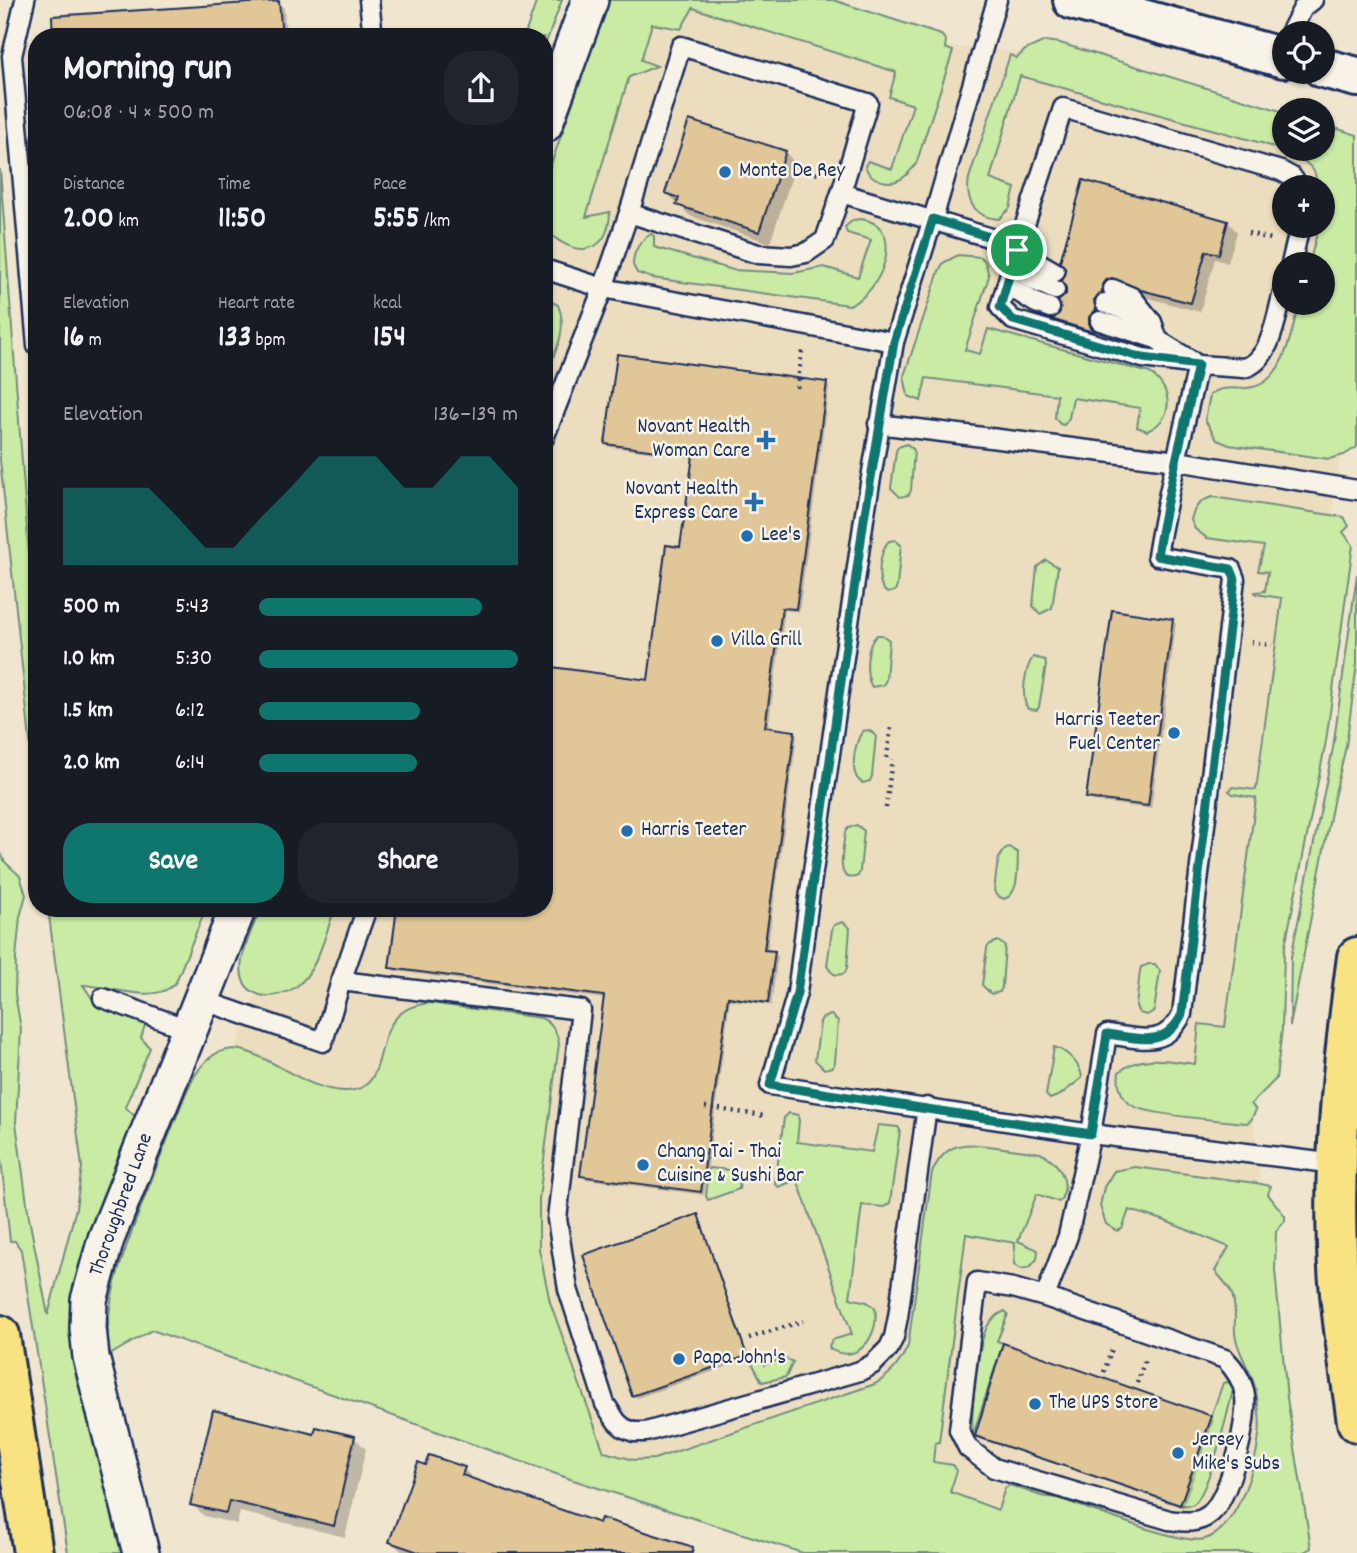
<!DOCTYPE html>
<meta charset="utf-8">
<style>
body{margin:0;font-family:Dekko,sans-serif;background:#20242c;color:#f1f3f6;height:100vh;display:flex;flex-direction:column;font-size:26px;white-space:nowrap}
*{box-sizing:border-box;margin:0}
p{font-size:23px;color:#9ea1a6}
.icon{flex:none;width:38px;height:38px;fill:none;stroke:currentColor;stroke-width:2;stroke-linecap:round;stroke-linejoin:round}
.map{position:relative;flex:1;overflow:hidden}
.panel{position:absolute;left:28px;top:28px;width:525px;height:889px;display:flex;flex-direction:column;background:#171b24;border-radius:28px;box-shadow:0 2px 5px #0004}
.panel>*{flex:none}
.controls{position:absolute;left:1272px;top:21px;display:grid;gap:14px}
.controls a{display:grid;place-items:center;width:63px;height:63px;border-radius:50%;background:#171b24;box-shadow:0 2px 5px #0004;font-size:35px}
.pin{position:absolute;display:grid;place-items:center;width:60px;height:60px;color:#fff;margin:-30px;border:4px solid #fff;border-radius:50%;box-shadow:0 2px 7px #0007}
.round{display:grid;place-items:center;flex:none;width:74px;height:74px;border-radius:28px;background:#20242c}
.head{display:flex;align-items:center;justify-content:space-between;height:119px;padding:0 35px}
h1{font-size:38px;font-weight:800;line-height:52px}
.stats{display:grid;grid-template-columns:repeat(3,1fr);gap:10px;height:119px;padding:7px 35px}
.stats div{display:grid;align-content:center}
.stats b{font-size:30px;font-weight:800}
.stats small{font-size:19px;font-weight:400}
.stats p{font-size:19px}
.chart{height:196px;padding:14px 35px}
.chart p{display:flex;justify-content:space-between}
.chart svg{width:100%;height:126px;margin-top:7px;fill:#0f766e;opacity:.7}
.primary-button{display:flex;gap:14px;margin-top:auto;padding:14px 35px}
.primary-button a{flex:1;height:80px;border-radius:28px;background:#0f766e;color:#fff;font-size:28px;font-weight:800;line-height:80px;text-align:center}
.primary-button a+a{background:#20242c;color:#f1f3f6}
ul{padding:0 35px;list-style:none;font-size:23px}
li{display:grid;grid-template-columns:112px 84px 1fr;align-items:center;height:52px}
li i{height:18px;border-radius:9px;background:#0f766e}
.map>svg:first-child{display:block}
.built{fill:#ecddbf;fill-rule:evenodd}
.green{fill:#c9eba3;stroke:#728d80;stroke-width:2}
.shadow{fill:#0003}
.building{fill:#e1c797;stroke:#1b2f5e;stroke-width:2}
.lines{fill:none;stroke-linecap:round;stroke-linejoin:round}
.lane-casing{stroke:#1b2f5e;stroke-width:23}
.street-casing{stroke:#1b2f5e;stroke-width:40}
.secondary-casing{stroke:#1b2f5e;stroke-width:44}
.primary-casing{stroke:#1b2f5e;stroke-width:44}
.highway-casing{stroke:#1b2f5e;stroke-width:44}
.path{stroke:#1b2f5e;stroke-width:4.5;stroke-dasharray:2 5;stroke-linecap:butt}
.lane{stroke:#f7f3e8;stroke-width:18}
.street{stroke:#f7f3e8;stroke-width:35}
.secondary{stroke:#f7f3e8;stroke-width:38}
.primary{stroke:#f8e281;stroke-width:38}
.highway{stroke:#f8e281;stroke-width:38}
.route-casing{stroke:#fff;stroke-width:14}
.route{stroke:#0f766e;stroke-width:9}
.poi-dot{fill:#1f6fb2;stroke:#f7f3e8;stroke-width:2.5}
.labels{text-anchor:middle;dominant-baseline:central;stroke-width:5;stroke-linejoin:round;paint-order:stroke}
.poi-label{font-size:21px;fill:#1b2f5e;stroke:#f7f3e8;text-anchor:start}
.street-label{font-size:21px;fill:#1b2f5e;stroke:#f7f3e8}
</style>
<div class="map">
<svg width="1357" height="1553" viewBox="0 0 1357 1553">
<rect width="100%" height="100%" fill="#f0e6d0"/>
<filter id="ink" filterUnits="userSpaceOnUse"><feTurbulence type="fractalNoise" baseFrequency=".0143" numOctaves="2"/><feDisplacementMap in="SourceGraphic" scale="14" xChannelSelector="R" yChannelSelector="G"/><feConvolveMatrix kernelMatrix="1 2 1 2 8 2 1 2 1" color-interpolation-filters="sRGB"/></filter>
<g filter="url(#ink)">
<path class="built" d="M634,0H775L927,44L1056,55L1284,149H1323L1357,347L1249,1077L1301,1553H1117L645,1473L597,1455L228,1066L288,908H544V236ZM1284,187H1323V226H1284ZM1284,264H1323V303H1284Z"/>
<g class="green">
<path d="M537,0H562L544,48V37H524Z"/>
<path d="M609,0H833L941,35L946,40L945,48L953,51L916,164C913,168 909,173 904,177C891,187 870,181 865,166L868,161L892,169L913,105L889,97L896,72L693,8L681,29L652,24L641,60L657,66L629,77L586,217L610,212C609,259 570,258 544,227V184Z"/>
<path d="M1045,41L1060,43L1284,112V149H1323V124L1357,135V447L1344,455L1329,459L1229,445L1217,440L1205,420L1210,395C1223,384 1237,391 1253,387C1285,380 1292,329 1299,303H1323V264H1309L1319,226H1323V187H1318C1317,182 1316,174 1313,170C1303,156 1280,150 1265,144L1020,76L990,179L1015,188L1010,208L999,219C975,218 965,201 969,178L1010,55L1017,58L1025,50Z"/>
<path d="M0,169L33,607L37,609V806L0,460Z"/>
<path d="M861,219C908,225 882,294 849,305L652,278L637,273L633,265C633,252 640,241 651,234L654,236V247L733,270L793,273L824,267L858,277L871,240L847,233L845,227L853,220Z"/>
<path d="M958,255L980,257L985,261L989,276L965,350L980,354L988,329L1150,373C1173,389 1175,419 1147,431L1137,427L1140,408L1073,398L1069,418L1064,425L1060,424L1055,418L1057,395L926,378L921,401L908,396L904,376L939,271L943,263Z"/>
<path d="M544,298L558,305C569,331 554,354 544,378Z"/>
<path d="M907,444L914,450L911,490L909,495L900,497L891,488L896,451L898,447Z"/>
<path d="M1213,497L1344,517L1349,526L1343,532L1353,545L1326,741L1284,951L1282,1029L1276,1079L1251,1104L1256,1110L1251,1120L1247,1123C1225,1121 1149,1115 1133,1106C1121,1099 1117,1085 1119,1072C1142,1053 1168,1061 1195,1064L1199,1024L1225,1027L1256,798L1233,794L1229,791L1233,787L1256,790L1282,598L1256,594L1255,592L1265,591L1268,572L1258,571L1264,546L1207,538L1195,529L1191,520C1194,507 1200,500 1213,497Z"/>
<path d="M895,540L901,545L897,586L895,591L888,593C874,587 879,550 889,541Z"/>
<path d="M1046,560L1058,567L1052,608L1040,614L1033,606L1037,567Z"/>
<path d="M1357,574V664L1346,746L1333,802L1290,1026L1291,957L1333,748Z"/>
<path d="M877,635H882L889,640L886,680L883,685L872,687C864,675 866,644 877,635Z"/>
<path d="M1033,657L1045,660L1046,665L1039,707L1037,710L1028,709C1020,697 1025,669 1033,657Z"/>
<path d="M869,730L876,736L872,776L870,781L863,783C848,777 854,741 863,731Z"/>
<path d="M857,825L864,831L860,871L858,876C833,886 844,846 845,832L848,828Z"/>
<path d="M1009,847L1018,853C1017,868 1020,894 1004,899L996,895L994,890C997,876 995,851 1009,847Z"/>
<path d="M0,852L5,862L20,876L26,895L20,917L16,958L15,994L21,1029L16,1123L29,1218L48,1315L76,1208L82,1167L48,908H206L176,982C157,1006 110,986 83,985L94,1001L136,1016L146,1022L141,1038L150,1048L125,1107L135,1116L94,1223L71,1331L75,1366L124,1553H68L21,1250L15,1241H10L0,1151Z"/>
<path d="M261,908H335C326,932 318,970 297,986C288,993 271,998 260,995C222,983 252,931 261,908Z"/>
<path d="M843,922L850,928L847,968L845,973C835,977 832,974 827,966L832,929L834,925Z"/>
<path d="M998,941L1005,946L1002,987L1000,992L991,994L982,985L987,948L990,944Z"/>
<path d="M1149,964H1155L1160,971L1154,1011L1147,1015L1139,1013L1136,1006L1140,971L1141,967Z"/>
<path d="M430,1003L541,1018C552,1023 557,1032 559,1043L539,1198V1249L550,1302L604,1452L634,1460L654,1459L875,1384C892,1374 900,1363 908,1346L932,1172C947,1140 965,1143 996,1147C1011,1149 1025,1151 1040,1153C1058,1160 1073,1183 1059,1202L1037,1194L1018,1241L1038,1250L1037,1259L1030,1267L1021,1269L1014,1264L1015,1243L966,1234L939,1442L935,1443L933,1462L953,1465L957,1471L950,1492L998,1510L1005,1488L1010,1485L1041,1496L1058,1498C1086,1507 1182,1546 1205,1539C1237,1530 1256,1465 1259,1435C1261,1424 1259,1410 1257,1398C1255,1376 1241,1360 1236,1339C1234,1332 1235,1324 1235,1318C1235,1293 1231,1289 1215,1271L1229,1247L1163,1220L1129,1210L1122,1229L1117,1231L1106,1224L1100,1206L1104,1187L1114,1171L1135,1167L1256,1183L1271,1186L1268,1194L1285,1216V1221L1276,1231L1275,1270L1287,1398L1311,1548L1302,1553H803L573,1480L152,1330L108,1356C104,1297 124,1252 144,1199C158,1164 172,1129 186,1093C228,995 283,1093 347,1091C400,1089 360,1009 430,1003Z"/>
<path d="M831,1015L838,1021L835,1062L833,1067L824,1069L815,1060L820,1022L822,1018Z"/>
<path d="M1054,1047C1066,1050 1081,1064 1082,1078L1060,1095L1050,1099L1046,1095Z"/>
<path d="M789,1113L798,1115L799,1121L797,1142L872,1152L878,1125L898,1127L900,1130L890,1203L884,1207L862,1205L850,1298L867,1302L875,1308C880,1334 859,1366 830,1349L829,1346L832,1340L852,1334L798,1182L795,1180L779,1187L775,1184L784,1118Z"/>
<path d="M709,1168L739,1171L741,1174L739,1189L708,1200L706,1196Z"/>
<path d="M1005,1311L1008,1314L997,1341L1003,1343L973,1435C970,1416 978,1341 988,1325C992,1319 998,1314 1005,1311Z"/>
<path d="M761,1355L764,1365L785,1358L793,1362L786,1377L762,1382L750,1359Z"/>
<path d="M1226,1382L1231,1383L1233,1390C1228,1412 1210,1486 1196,1502C1192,1507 1186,1505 1180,1505L1223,1383Z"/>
</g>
<g class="shadow">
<path d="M279,3L284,8L286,37H58Z"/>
<path d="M785,152L796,164L770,243L690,216L667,193Z"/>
<path d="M1228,222L1237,232L1228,263L1215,259L1200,312L1152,299L1128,287L1103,310L1105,320L1098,327V334L1100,339L1062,328L1054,319L1062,313L1060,301Z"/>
<path d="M826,383L829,387L799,612L785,610L768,729L794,732L797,736L767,952L774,953L778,956L771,1005L730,1000L704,1195L585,1179L582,1175L605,999L395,971L391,968L544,908L650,682L682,549L694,458L610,447L607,444Z"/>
<path d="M1172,620L1176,624L1151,809L1092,801L1088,797Z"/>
<path d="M697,1216L700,1220L749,1359L637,1398L634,1395Z"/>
<path d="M1004,1345L1211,1418L1214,1421L1183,1508L979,1437L976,1433Z"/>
<path d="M315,1436L354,1437L366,1449L345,1537L240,1512L237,1524L204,1516L192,1504Z"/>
<path d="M464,1469L475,1481L680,1553H403L391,1541Z"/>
</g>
<g class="building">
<path d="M279,1L282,37H53L52,16Z"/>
<path d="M689,120L786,151L759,232L676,205L679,198L665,193Z"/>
<path d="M1083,180L1228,221L1219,254L1206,251L1191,303L1141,290L1112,278L1106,280L1102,285V292L1094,300L1096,310L1089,317V323L1093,332L1051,319L1060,312L1058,301L1066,294V288L1062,281L1066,271L1060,262Z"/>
<path d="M617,354L827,382L796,609L782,608L765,727L795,731L764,950L775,951L768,1003L728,997L701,1192L580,1176L604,996L389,968L397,908H544V666L648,680L666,545L680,547L693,456L605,444Z"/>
<path d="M1112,610L1173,619L1148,806L1086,798Z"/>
<path d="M698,1214L747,1356L632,1396L583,1255Z"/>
<path d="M1003,1343L1212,1416L1180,1505L975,1436Z"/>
<path d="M213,1410L314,1434L316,1427L355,1436L334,1526L229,1501L226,1513L190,1505Z"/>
<path d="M429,1455L465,1467L462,1475L599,1523L601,1518L693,1547L692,1553H421L389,1542L418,1462L425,1465Z"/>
</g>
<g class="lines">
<g class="lane-casing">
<g id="lane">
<path d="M25,0L12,56L37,346"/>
<path d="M369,0L373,37"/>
<path d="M997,0L933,219L894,342L864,519L809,899L797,993L770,1085L1091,1134L1336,1164"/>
<path d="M1290,33L1303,8L1313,0"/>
<path d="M629,213L758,254L791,256L806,253L825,240L841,193"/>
<path d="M1018,246L1000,307L1013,320L1143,358L1198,365"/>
<path d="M1017,250L1055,272"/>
<path d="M1291,264L1300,226"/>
<path d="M1012,267L1035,281L1055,290"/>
<path d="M544,269L603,288L894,342"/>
<path d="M1007,285L1036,303L1050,308"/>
<path d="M1113,289L1132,297L1152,322L1158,340L1192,361"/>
<path d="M1105,303L1130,312L1143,325"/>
<path d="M1100,321L1153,338"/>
<path d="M878,424L1177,461L1357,490"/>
<path d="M544,438L603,288L629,213L681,46L868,103L841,193L1018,246L1063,108L1281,171L1292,177L1299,187"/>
<path d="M341,981L581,1010L557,1219L568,1289L605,1404L617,1422L624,1428L634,1432H646L860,1371L873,1364L889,1348L894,1337L898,1317L927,1107"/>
<path d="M103,998L190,1030"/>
<path d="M202,1000L323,1042L341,981L367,908"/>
<path d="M1045,1297L1225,1359C1235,1369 1243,1382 1245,1396C1248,1423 1230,1497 1210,1514C1198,1524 1184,1522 1169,1520L994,1468L968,1448L959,1430L977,1282L1013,1288L1045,1297L1068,1236L1091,1134L1107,1034C1139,1038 1165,1049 1182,1014L1235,579L1231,569L1157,556C1167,492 1184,429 1198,365L1244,368C1272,361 1277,312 1284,288"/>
</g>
</g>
<g class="street-casing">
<g id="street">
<path d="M544,125L590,0"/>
<path d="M141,1553L91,1357L88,1328L89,1300L106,1239L238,908"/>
</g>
</g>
<g class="secondary-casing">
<g id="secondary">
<path d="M1073,0L1284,58"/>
<path d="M1323,68L1357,77"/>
</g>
</g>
<g class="primary-casing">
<path id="primary" d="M1357,957C1344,1054 1333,1151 1337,1248C1339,1307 1349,1364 1357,1422"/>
</g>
<g class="highway-casing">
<path id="highway" d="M0,1335L33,1553"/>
</g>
<g class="path">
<path d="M796,166L821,175"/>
<path d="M1248,233L1271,239"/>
<path d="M797,388L802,351"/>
<path d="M1251,642L1272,645"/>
<path d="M887,758L891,727"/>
<path d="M886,808L892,759"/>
<path d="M705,1107L765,1116"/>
<path d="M749,1338L803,1321"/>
<path d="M1104,1372L1113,1346"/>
<path d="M1137,1383L1146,1357"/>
</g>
<use href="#lane" class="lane"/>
<use href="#street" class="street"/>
<use href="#secondary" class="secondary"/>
<use href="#primary" class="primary"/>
<use href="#highway" class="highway"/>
</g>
</g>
<g class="lines" filter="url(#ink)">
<g class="route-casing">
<path id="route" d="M933,219L1018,246L1000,307L1013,320L1143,358L1198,365C1184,429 1167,492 1157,556L1231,569L1235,579L1182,1014C1165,1049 1139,1038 1107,1034L1091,1134L770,1085L797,993L864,519L894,342Z"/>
</g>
<use href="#route" class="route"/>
</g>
<g class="poi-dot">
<circle cx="725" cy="172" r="7"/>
<path d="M762.5 429.5h7v7h7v7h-7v7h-7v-7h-7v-7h7z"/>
<path d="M750.5 491.5h7v7h7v7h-7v7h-7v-7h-7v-7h7z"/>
<circle cx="747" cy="536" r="7"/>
<circle cx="717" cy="641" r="7"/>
<circle cx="1174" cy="733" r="7"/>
<circle cx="627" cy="831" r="7"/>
<circle cx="643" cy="1165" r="7"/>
<circle cx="679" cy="1359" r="7"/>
<circle cx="1035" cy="1404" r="7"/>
<circle cx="1178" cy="1453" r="7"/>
</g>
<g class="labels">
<g class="poi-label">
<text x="739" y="172">Monte De Rey</text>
<text x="750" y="428" text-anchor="end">Novant Health<tspan x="750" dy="24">Woman Care</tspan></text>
<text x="738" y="490" text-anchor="end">Novant Health<tspan x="738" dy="24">Express Care</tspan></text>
<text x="761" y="536">Lee's</text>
<text x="731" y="641">Villa Grill</text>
<text x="1160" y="721" text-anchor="end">Harris Teeter<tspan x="1160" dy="24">Fuel Center</tspan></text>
<text x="641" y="831">Harris Teeter</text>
<text x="657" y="1153">Chang Tai - Thai<tspan x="657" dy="24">Cuisine &amp; Sushi Bar</tspan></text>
<text x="693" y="1359">Papa John's</text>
<text x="1049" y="1404">The UPS Store</text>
<text x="1192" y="1441">Jersey<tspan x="1192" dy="24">Mike's Subs</tspan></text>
</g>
<g class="street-label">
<text transform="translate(122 1205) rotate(-70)">Thoroughbred Lane</text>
</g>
</g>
</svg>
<div class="controls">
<a><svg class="icon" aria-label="locate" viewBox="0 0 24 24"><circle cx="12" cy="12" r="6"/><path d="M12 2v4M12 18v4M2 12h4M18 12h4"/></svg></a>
<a><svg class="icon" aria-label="layers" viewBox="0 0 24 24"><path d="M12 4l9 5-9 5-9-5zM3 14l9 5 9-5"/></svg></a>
<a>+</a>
<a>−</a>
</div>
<div class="pin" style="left:1017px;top:250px;background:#1e9e55"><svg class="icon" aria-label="arrive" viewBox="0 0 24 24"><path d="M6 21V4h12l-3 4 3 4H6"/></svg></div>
<section class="panel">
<div class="head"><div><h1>Morning run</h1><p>06:08 · 4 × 500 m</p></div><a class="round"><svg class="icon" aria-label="share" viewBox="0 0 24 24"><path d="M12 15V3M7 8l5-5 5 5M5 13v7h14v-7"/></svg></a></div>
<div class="stats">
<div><p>Distance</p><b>2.00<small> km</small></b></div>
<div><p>Time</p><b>11:50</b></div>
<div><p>Pace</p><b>5:55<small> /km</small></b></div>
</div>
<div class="stats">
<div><p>Elevation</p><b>16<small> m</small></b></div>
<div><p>Heart rate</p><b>133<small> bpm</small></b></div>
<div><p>kcal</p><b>154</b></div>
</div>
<div class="chart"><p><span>Elevation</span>136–139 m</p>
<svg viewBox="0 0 160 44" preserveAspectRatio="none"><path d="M0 44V17L10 17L20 17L30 17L40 27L50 38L60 38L70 27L80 17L90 6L100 6L110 6L120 17L130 17L140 6L150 6L160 17V44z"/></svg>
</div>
<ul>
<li><b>500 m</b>5:43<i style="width:86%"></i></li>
<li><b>1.0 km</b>5:30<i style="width:100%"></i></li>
<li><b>1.5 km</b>6:12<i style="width:62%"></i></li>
<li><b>2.0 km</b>6:14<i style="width:61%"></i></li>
</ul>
<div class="primary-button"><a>Save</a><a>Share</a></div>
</section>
</div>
